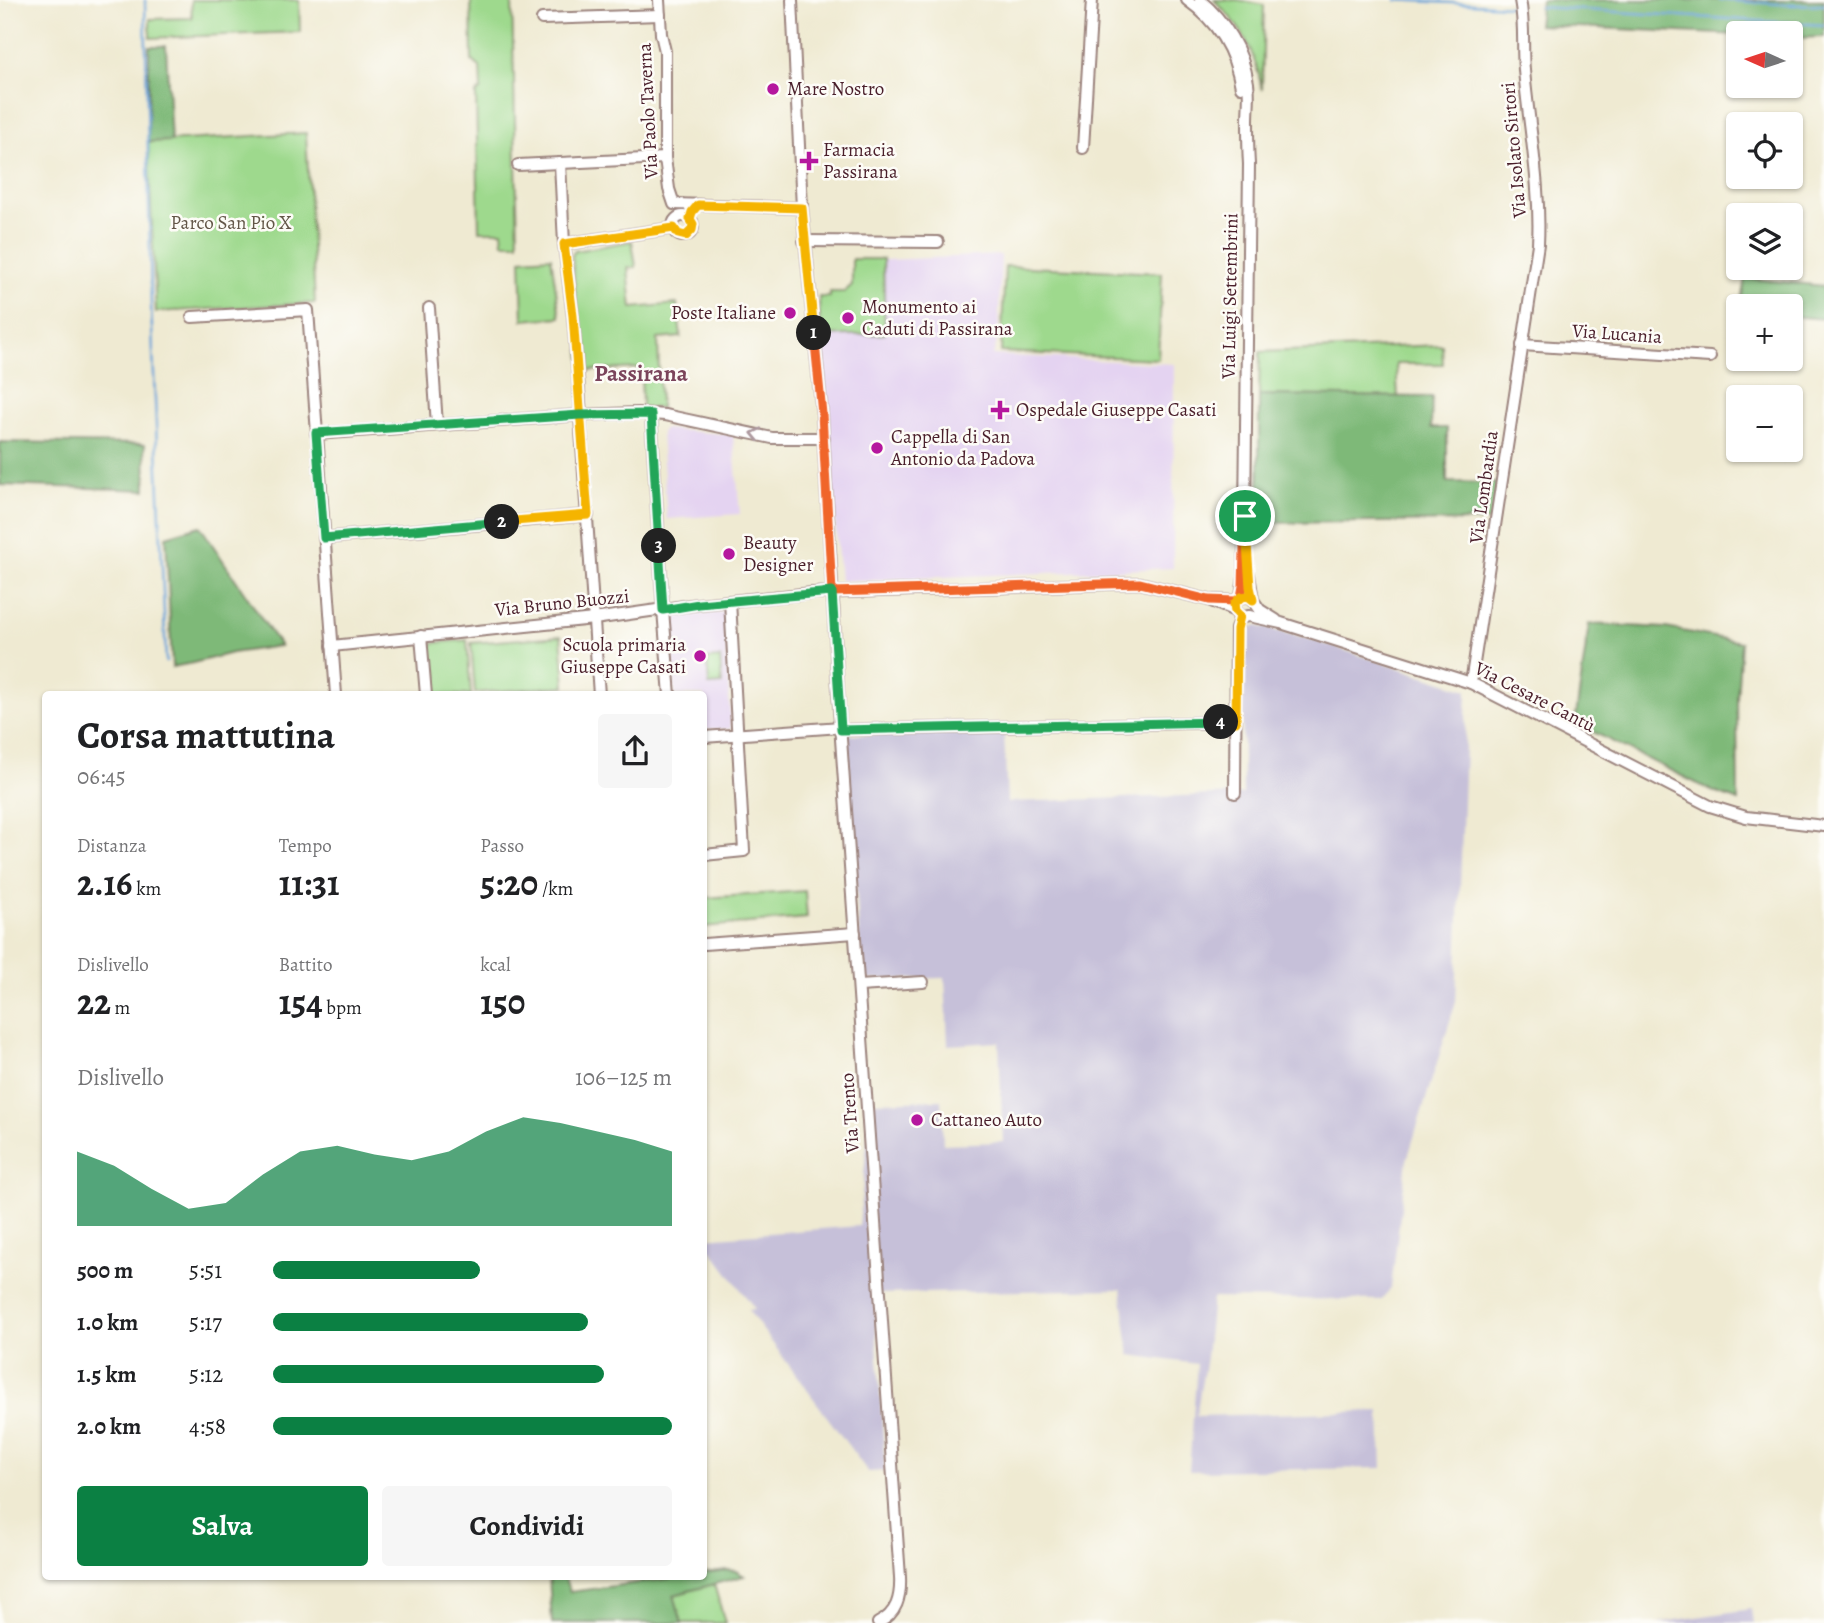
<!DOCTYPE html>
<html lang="it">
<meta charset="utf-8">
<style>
body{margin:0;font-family:Alegreya,serif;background:#f6f6f6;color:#202124;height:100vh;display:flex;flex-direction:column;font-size:26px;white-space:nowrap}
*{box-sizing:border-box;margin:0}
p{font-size:23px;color:#757577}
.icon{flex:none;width:38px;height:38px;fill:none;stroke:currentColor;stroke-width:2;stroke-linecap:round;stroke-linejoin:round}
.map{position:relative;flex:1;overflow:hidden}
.drawer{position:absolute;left:42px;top:691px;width:665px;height:889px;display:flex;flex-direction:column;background:#fff;border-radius:7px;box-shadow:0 2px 5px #0004}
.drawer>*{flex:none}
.needle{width:46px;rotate:273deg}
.buttons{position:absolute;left:1726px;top:21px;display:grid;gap:14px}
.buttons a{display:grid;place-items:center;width:77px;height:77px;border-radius:7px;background:#fff;box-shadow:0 2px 5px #0004;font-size:35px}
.pin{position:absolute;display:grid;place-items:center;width:60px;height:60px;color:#fff;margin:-30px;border:4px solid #fff;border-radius:50%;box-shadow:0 2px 7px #0007}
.km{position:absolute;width:35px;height:35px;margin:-18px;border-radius:50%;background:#222;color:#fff;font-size:19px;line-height:35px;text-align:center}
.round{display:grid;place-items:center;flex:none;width:74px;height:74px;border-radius:7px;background:#f6f6f6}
.head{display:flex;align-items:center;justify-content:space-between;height:119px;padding:0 35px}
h1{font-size:38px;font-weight:700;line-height:52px}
.metrics{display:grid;grid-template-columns:repeat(3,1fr);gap:10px;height:119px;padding:7px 35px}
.metrics div{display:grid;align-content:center}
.metrics b{font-size:35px;font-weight:700}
.metrics small{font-size:19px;font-weight:400}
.metrics p{font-size:19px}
.chart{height:196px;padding:14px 35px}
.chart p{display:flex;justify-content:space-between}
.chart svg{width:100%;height:126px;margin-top:7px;fill:#0b8043;opacity:.7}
.primary-button{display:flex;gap:14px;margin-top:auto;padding:14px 35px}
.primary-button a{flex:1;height:80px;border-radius:7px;background:#0b8043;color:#fff;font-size:28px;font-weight:700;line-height:80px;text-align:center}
.primary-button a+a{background:#f6f6f6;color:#202124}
ul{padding:0 35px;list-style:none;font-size:23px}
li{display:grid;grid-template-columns:112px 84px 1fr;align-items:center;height:52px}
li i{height:18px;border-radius:9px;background:#0b8043}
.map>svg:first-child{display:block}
.built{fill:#e4d3f1}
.industrial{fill:#c6c0d9}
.green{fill:#9ed98d;stroke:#747c5c;stroke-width:2}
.forest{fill:#7eb978;stroke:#646c52;stroke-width:2}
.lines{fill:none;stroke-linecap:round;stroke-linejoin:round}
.stream{stroke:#6aa3d9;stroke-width:2.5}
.minor-casing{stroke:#9c847e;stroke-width:14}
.minor{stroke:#fff;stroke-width:10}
.oneway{stroke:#ae9aa0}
.split-1-casing{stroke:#fff;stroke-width:14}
.split-2-casing{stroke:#fff;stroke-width:14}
.split-3-casing{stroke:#fff;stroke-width:14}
.split-4-casing{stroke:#fff;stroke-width:14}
.split-5-casing{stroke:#fff;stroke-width:14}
.split-1{stroke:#f0652b;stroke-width:9}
.split-2{stroke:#f5b400;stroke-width:9}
.split-3{stroke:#22a559;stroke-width:9}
.split-4{stroke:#22a559;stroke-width:9}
.split-5{stroke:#f5b400;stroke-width:9}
.poi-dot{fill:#b5179e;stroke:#fdfcf7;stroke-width:2.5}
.labels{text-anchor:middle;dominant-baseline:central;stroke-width:5;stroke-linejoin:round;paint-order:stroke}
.poi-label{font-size:19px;fill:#4a1f2b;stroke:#fdfcf7;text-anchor:start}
.street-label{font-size:19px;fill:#4a1f2b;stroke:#fdfcf7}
.park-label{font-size:19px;fill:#635748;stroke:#fdfcf7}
.quarter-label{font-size:23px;font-weight:bold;fill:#7b445b;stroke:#fdfcf7}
</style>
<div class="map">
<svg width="1824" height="1623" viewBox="0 0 1824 1623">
<rect width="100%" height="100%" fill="#fdfcf7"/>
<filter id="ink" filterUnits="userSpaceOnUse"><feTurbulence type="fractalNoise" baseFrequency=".0143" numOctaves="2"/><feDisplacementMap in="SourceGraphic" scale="14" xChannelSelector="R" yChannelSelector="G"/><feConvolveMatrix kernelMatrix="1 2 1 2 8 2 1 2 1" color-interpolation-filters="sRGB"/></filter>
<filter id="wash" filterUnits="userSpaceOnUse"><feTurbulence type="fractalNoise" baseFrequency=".00686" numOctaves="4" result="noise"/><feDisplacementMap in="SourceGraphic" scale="28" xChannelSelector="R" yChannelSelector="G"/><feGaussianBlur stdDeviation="1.57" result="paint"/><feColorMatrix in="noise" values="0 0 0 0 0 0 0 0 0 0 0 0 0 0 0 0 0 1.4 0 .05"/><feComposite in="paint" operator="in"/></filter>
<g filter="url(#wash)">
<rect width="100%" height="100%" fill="#efead2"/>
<g class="built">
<path d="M1001,255L998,339L993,355L1174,364L1173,568L840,581L820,336L885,334L884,260Z"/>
<path d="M665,429L733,435L740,514L667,519L661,432Z"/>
<path d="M724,612L731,729H704V695H675L670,617Z"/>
</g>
<g class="industrial">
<path d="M1257,626L1309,639L1467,690L1456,1001L1407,1160L1391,1288L1382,1300L1212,1298L1206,1357L1196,1416L1380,1411L1382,1468L1189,1471L1197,1364L1130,1355L1121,1289L874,1294L885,1471L868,1472L748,1310L755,1309L704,1240V1238L859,1226L871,1102L941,1100L943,1144L1003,1142L999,1042L948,1045L945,978L862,980L847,735L1004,731L1007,802L1243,794L1242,636L1245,630L1250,627Z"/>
<path d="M1751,1609L1753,1623H1656Z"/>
</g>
<g class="green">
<path d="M191,0H299L300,32L150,38V19L192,18Z"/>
<path d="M471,0H512L518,243H503L502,231H479L476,94L481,89L480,67L472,61Z"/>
<path d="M1214,0H1238L1264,5L1262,90C1255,52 1243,27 1214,0Z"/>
<path d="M306,133L315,303L156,312L148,142Z"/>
<path d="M632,241L636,267L628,268L632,308L677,304L681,337L658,339L660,408H642L641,368L582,371L572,255L575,251Z"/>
<path d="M551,257L560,317L523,320L521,259Z"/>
<path d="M852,259H883L885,334L820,336L819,297H830V292H844L852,285Z"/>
<path d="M1005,266L1162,273L1158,359L1001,352Z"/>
<path d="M1442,345L1443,364H1396L1398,397L1259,395L1260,352Z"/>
<path d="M561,636L565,686L475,693L471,643Z"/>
<path d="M467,640L471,695H435L431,643Z"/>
<path d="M720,658L722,684L709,685L707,659Z"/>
<path d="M805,891L807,918L704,927V898Z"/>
<path d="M714,1584L725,1623H682L674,1595Z"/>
</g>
<g class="forest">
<path d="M1541,0H1824V37L1794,38H1790V33H1738V35L1538,25Z"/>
<path d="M149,46H166L171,141L148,142Z"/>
<path d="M1745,278L1824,286V319L1790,316V306H1740Z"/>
<path d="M1259,395L1432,397L1431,428H1447V482L1499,483L1493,521L1259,523Z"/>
<path d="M0,442L145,444L146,490L0,485Z"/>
<path d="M200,526L280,646L232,653L193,663L172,667L166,536Z"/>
<path d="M1589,624L1666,628L1741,642L1737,698L1738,801L1712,791L1575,723Z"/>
<path d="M727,1570L736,1571L744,1576L674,1595L682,1623H552L549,1577H564L570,1592L680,1577H704V1573Z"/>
</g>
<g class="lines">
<g class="stream">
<path d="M145,0L151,304L166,662"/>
<path d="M1396,0L1510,6"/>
<path d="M1719,0L1793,5L1824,4"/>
<path d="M1539,7L1824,25"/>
</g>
</g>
</g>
<g filter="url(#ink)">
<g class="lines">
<g class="minor-casing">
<g id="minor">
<path d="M659,0L661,34L665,51V158L669,189L674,204L802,208"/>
<path d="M792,0L802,208L822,414L841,739L900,1577C901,1597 897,1614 878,1623"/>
<path d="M1187,0C1217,21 1235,52 1241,87"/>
<path d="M1200,0C1225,21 1243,50 1248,83C1250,96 1248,108 1248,121C1248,135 1248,150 1249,164L1245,516L1244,577L1241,597"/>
<path d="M542,19L660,15"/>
<path d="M1083,148L1092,0"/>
<path d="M560,163L564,244L573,316L581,415"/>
<path d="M518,165L665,158"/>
<circle cx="683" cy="226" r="10"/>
<path d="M804,241L938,242"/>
<path d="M564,244L674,228"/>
<path d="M429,308L437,425"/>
<path d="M192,317L308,310L336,695"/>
<path d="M1522,345L1710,357"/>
<path d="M651,414L663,610L670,695"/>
<path d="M580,415L599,695"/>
<path d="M316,434L580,415L638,413L665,415L772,438H824"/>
<path d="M324,538L588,515"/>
<path d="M1249,575L1253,600"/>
<path d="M1215,600L1236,601L1241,597L1248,596L1253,600L1260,610L1276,620"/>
<path d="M421,636L426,695"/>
<path d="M332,646L594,619L699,604L813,593L1140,583L1209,600L1235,611L1238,615L1243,617L1249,616L1281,623L1471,683L1710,806L1746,817L1824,826"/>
<path d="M1471,683L1538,244C1541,186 1529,128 1524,70C1522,47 1525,24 1520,0"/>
<path d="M841,730L1236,722"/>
<path d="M704,737L841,727"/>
<path d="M1235,793L1236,629L1240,616"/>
<path d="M704,855L744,851L730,601"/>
<path d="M704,944L855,933"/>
<path d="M859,986L923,982"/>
</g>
</g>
<use href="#minor" class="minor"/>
</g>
<defs><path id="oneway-chevron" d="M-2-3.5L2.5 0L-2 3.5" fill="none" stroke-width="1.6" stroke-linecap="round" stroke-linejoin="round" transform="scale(1.75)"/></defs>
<use class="oneway" href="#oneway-chevron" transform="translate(756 434) rotate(-167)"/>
</g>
<g class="lines" filter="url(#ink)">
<g class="split-1-casing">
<path id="split-1" d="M814,333L822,414L832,592L1140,583L1209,600L1236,601L1241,597L1243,586L1245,516"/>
</g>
<g class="split-2-casing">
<path id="split-2" d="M502,522L588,515L573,316L564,244L674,228L678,234L686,236L692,230L693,224L690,219L692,212L698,205L802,208L814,333"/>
</g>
<g class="split-3-casing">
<path id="split-3" d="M502,522L324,538L316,433L580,415L651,414L659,546"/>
</g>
<g class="split-4-casing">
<path id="split-4" d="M659,546L663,610L699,604L832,592L841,730L1221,722"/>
</g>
<g class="split-5-casing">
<path id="split-5" d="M1221,722H1236L1237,629L1240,616L1235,611L1234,604L1241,597L1248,596L1253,600L1250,587L1245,516"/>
</g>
<use href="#split-1" class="split-1"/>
<use href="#split-2" class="split-2"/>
<use href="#split-3" class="split-3"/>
<use href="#split-4" class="split-4"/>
<use href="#split-5" class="split-5"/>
</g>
<g class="poi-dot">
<circle cx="773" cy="89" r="7"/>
<path d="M805.5 150.5h7v7h7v7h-7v7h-7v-7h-7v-7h7z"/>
<circle cx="790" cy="313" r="7"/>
<circle cx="848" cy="318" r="7"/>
<path d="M996.5 399.5h7v7h7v7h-7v7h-7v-7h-7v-7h7z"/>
<circle cx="877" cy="448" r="7"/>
<circle cx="729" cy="554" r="7"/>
<circle cx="700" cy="656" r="7"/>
<circle cx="917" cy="1120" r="7"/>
</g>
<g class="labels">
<g class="poi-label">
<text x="787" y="89">Mare Nostro</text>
<text x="823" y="150">Farmacia<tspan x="823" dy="22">Passirana</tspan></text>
<text x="862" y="307">Monumento ai<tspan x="862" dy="22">Caduti di Passirana</tspan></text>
<text x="776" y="313" text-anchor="end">Poste Italiane</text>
<text x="1016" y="410">Ospedale Giuseppe Casati</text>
<text x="891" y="437">Cappella di San<tspan x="891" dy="22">Antonio da Padova</tspan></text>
<text x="743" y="543">Beauty<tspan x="743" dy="22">Designer</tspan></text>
<text x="686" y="645" text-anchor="end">Scuola primaria<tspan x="686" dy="22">Giuseppe Casati</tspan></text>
<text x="931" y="1120">Cattaneo Auto</text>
</g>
<g class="street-label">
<text transform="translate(648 111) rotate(-93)">Via Paolo Taverna</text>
<text transform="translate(1514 150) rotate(-95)">Via Isolato Sirtori</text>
<text transform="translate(1230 296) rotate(-89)">Via Luigi Settembrini</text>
<text transform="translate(1617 334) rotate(4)">Via Lucania</text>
<text transform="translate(1484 487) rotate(-82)">Via Lombardia</text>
<text transform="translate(562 603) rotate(-6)">Via Bruno Buozzi</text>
<text transform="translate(1535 697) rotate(27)">Via Cesare Cantù</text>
<text transform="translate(850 1113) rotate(-94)">Via Trento</text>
</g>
<g class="park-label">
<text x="231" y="223">Parco San Pio X</text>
</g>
<g class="quarter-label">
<text x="641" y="373">Passirana</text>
</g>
</g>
</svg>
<div class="buttons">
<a><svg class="needle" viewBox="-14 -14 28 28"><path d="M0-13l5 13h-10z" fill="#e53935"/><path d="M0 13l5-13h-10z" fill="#757577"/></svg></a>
<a><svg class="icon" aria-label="locate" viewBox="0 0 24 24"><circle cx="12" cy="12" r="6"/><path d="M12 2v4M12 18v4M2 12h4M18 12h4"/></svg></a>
<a><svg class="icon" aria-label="layers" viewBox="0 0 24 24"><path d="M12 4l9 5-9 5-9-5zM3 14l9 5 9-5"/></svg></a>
<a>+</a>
<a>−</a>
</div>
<div class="pin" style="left:1245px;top:516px;background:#1e9e55"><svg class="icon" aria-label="arrive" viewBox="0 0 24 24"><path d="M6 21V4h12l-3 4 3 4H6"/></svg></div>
<b class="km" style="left:814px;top:333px">1</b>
<b class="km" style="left:502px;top:522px">2</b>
<b class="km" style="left:659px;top:546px">3</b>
<b class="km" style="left:1221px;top:722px">4</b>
<section class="drawer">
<div class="head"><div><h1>Corsa mattutina</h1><p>06:45</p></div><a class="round"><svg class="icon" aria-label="share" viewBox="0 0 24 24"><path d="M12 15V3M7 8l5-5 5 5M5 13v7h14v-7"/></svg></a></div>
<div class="metrics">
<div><p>Distanza</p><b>2.16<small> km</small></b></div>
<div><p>Tempo</p><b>11:31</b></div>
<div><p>Passo</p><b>5:20<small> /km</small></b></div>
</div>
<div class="metrics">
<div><p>Dislivello</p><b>22<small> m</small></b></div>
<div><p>Battito</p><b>154<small> bpm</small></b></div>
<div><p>kcal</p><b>150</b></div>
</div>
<div class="chart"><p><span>Dislivello</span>106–125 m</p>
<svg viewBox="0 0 160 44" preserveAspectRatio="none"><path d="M0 44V18L10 23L20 31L30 38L40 36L50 26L60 18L70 16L80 19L90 21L100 18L110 11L120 6L130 8L140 11L150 14L160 18V44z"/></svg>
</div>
<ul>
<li><b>500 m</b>5:51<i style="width:52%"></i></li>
<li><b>1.0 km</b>5:17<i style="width:79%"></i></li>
<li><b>1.5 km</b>5:12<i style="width:83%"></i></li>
<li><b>2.0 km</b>4:58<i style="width:100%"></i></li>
</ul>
<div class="primary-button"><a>Salva</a><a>Condividi</a></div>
</section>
</div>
